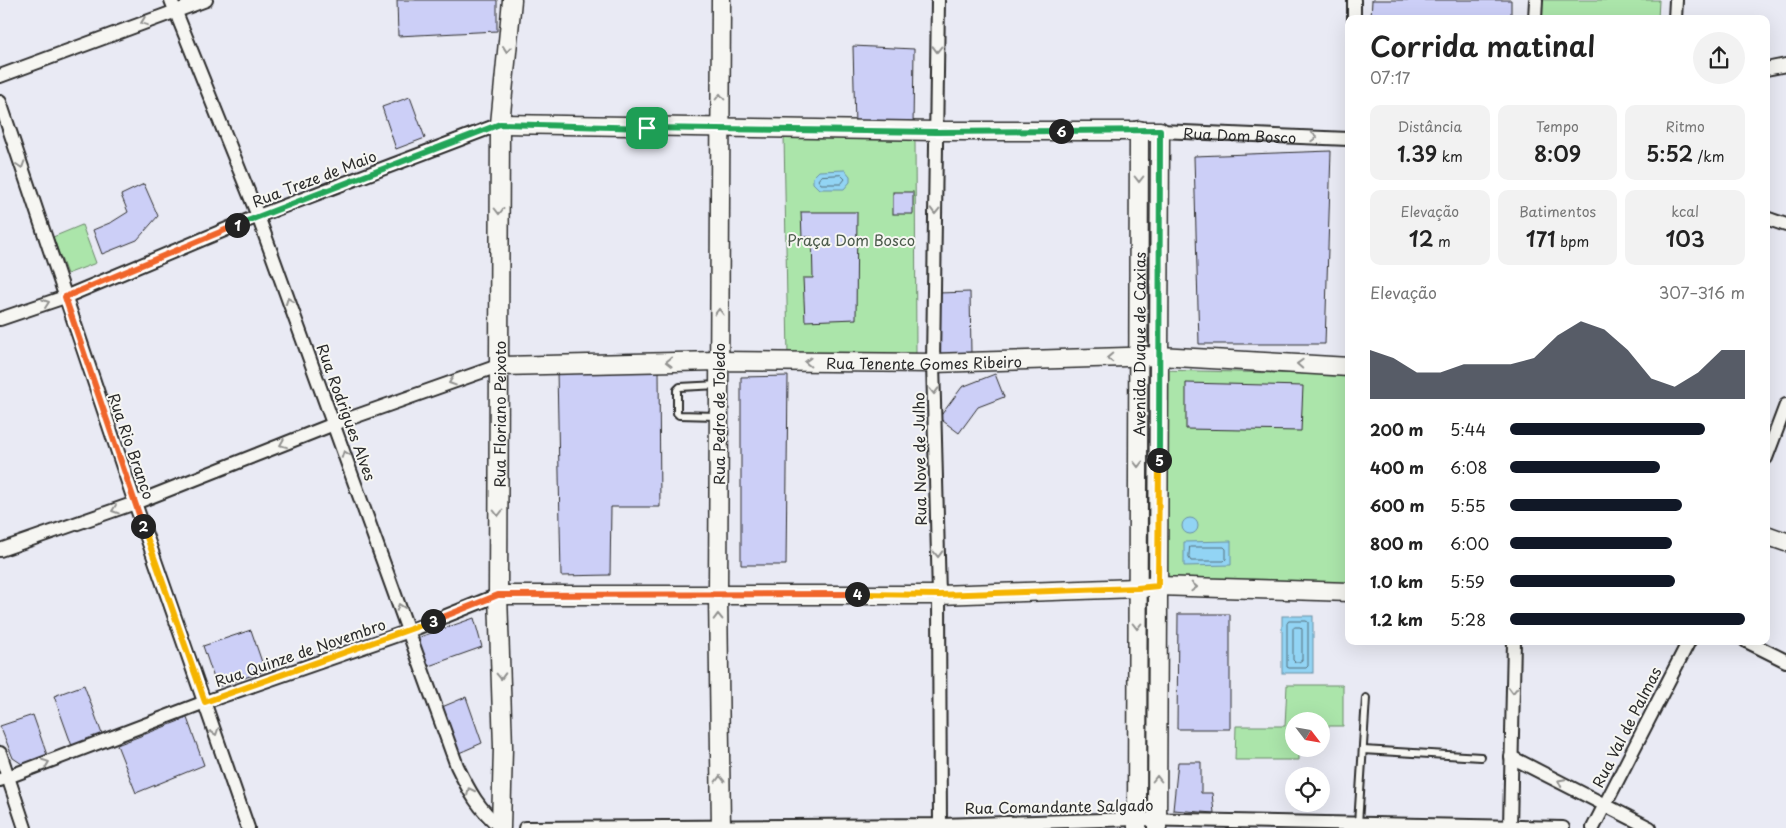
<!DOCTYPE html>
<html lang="pt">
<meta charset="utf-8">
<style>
body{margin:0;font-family:"Playpen Sans",sans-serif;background:#f2f2f2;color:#222;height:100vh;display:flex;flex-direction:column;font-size:19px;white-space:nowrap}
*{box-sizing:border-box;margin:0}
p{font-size:16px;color:#767676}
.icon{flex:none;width:28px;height:28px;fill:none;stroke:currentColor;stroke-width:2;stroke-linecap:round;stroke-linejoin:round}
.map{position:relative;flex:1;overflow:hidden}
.side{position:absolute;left:1345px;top:15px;width:425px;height:630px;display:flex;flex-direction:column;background:#fff;border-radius:10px;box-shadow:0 5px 20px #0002}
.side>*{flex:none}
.needle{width:32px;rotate:121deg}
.controls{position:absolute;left:1285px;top:712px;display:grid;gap:10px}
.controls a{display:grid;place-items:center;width:45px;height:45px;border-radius:50%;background:#fff;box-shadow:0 5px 20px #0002;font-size:25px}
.pin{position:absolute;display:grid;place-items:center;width:42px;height:42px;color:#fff;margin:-21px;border-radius:10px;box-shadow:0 2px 8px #0006}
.km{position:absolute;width:25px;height:25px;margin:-12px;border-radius:50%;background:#222;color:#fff;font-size:14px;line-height:25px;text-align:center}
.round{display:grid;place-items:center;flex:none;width:52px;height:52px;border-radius:26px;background:#f2f2f2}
.headline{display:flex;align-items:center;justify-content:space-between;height:85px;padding:0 25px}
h1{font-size:28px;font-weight:600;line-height:38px}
.metrics{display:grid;grid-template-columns:repeat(3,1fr);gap:8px;height:85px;padding:5px 25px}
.metrics div{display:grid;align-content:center;border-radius:10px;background:#f2f2f2;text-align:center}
.metrics b{font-size:21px;font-weight:600}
.metrics small{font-size:14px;font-weight:400}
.metrics p{font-size:14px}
.chart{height:140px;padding:10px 25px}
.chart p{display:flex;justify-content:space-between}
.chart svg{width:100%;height:90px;margin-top:5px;fill:#111827;opacity:.7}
ul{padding:0 25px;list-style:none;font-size:16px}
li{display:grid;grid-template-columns:80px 60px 1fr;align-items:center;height:38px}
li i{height:12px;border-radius:6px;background:#111827}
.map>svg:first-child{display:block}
.green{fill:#abe5aa;stroke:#6b886a}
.water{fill:#92d4f4;stroke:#6990a4}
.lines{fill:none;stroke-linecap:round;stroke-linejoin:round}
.shore{stroke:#546f7b;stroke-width:1}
.building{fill:#cccff7;stroke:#2b2b2b}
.service-casing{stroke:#2b2b2b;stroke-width:10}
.minor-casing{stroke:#2b2b2b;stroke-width:16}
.secondary-casing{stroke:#2b2b2b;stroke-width:21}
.service{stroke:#f6f6f2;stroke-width:6}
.minor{stroke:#f6f6f2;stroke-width:12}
.secondary{stroke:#f6f6f2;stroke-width:18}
.oneway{stroke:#90908e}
.split-1-casing{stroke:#fff;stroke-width:10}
.split-2-casing{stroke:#fff;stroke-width:10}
.split-3-casing{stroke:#fff;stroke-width:10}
.split-4-casing{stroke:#fff;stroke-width:10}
.split-5-casing{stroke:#fff;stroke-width:10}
.split-6-casing{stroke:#fff;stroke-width:10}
.split-7-casing{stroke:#fff;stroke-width:10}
.split-1{stroke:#22a559;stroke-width:6}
.split-2{stroke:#f0652b;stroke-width:6}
.split-3{stroke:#f5b400;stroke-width:6}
.split-4{stroke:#f0652b;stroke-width:6}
.split-5{stroke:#f5b400;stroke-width:6}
.split-6{stroke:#22a559;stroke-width:6}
.split-7{stroke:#22a559;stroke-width:6}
.labels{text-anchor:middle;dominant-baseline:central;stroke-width:4;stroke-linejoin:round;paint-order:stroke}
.street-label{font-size:15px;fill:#2b2b2b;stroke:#f6f6f2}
.park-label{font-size:15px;fill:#4b5a4b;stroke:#f6f6f2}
</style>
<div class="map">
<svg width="1786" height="828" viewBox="0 0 1786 828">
<rect width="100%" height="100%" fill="#e9eaf4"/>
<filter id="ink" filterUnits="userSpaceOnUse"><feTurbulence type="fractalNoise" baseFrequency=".02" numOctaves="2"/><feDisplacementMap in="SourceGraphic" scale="10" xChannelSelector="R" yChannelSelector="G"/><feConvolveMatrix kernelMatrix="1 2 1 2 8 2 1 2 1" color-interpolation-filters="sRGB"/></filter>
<g filter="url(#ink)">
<g class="green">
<path d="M1539,0H1659L1658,19H1538Z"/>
<path d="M784,135L915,137L916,357H788Z"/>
<path d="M82,225L96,263L67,274L53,237Z"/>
<path d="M1161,370L1349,375V586L1160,584Z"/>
<path d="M1287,685H1343V726H1321V721H1294V749H1299V760H1235L1236,726H1285Z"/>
</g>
<g class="water">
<path d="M845,170L850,176V182L844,189H819L813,183V177L819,171Z"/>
<circle cx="1190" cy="526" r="8"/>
<path d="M1231,541V565L1184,566V542Z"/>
<rect x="1282" y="616" width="31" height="57"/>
</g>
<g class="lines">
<g class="shore">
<path d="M841,175L845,179L841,184H821L818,180L821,176Z"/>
<path d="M1190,547H1224L1226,549V559L1224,561H1191L1189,558Z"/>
<path d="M1289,621H1306L1308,622V666L1306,668H1289L1287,667V624Z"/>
<path d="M1295,627H1300L1302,629V660L1299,662H1295L1293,660V629Z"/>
</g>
</g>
<g class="building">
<path d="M397,0H497V31L398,36Z"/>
<path d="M1372,0H1511V19H1371Z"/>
<path d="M853,46L914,49L913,127L855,126Z"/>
<path d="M410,97L425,138L396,149L382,107Z"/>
<path d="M1331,151L1325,344H1199L1194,156Z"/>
<path d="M144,184L158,216L137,240L102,254L93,230L112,222L128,212L121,195Z"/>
<rect x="893" y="192" width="20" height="22"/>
<path d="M801,212H857L856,319L805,321L803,278H813L812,237H802Z"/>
<path d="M970,292L971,354L940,355L938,293Z"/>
<path d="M557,370H659L660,507H611L610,575L561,576Z"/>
<path d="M995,374L1004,397L978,407L959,433L939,418L962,387Z"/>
<path d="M788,376L786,565H741V377Z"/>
<path d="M1186,383L1303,386L1301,431L1186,429Z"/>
<path d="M1178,614H1230V729H1177Z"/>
<path d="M474,618L482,647L426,667L417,638Z"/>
<path d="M251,630L265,671L217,687L203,646Z"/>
<path d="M84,685L102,734L72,746L54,696Z"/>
<path d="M466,697L482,743L459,753L442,707Z"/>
<path d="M33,715L47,755L22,764L13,758L0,726Z"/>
<path d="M187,718L204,765L136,793L117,745Z"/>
<path d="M1178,762H1201V793H1212L1214,813L1173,810Z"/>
</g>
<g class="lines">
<g class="service-casing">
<g id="service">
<path d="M717,416L679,415L677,413V390L680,387L718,385"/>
<path d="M1363,750L1481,757"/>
<path d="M1358,824L1366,698"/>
</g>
</g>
<g class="minor-casing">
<g id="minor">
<path d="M171,0L258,216L457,766C470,793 478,808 501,828"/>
<path d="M938,0L933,363L939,595L940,828"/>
<path d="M1354,0V19"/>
<path d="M1535,19L1536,0"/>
<path d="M1675,19L1676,0"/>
<path d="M1766,69L1786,65"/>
<path d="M0,76L206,0"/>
<path d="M0,102L135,503L248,828"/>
<path id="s1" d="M1160,131L1349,139"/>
<path d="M1766,218L1786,225"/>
<path d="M0,319L65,297L258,216L500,124"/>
<path d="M1766,458L1786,405"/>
<path d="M0,550L135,503L334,424L498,366"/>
<path d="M1746,641L1786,661"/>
<path d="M0,753L25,828"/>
<path d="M1511,757L1650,828"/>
<path d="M0,780L205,702L409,631L498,595"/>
<path d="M1510,827L1514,641"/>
<path d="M525,828L940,825L1137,819L1563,828"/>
<path d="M1593,828L1689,641"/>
</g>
</g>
<g class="secondary-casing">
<g id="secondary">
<path d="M721,0L718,594L721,828"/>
<path d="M500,124L937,131H1160L1157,828"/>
<path id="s2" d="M498,366L718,361L933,363L1159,356L1349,367"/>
<path d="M1766,535L1786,542"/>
<path d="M498,595H939L1137,588L1158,586L1349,592"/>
<path id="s3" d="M501,828L503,747L498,595L500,124L512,0"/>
<path id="s4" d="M1137,828L1139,130"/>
</g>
</g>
<use href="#service" class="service"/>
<use href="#minor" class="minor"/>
<use href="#secondary" class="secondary"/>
</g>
<defs><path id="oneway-chevron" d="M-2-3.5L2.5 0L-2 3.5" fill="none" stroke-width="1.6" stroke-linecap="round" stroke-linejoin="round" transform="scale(1.25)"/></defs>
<g class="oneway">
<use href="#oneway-chevron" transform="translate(144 22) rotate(159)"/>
<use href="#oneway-chevron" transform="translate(507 49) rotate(96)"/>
<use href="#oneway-chevron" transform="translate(937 49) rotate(91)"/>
<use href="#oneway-chevron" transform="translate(720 97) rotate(-90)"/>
<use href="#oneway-chevron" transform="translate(1314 137) rotate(3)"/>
<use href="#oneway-chevron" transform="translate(21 165) rotate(72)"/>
<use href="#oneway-chevron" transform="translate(1139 179) rotate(90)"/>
<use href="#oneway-chevron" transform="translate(499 211) rotate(90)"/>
<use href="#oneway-chevron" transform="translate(935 211) rotate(91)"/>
<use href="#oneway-chevron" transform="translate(289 301) rotate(-110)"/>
<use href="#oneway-chevron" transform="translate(46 303) rotate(-19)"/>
<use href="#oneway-chevron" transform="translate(719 312) rotate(-90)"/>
<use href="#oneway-chevron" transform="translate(1110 358) rotate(178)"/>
<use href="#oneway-chevron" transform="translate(669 362) rotate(179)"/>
<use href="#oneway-chevron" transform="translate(808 362) rotate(-179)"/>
<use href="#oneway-chevron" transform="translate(1300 364) rotate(-177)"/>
<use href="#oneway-chevron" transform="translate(452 382) rotate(161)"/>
<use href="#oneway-chevron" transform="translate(934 391) rotate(89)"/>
<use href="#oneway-chevron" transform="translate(283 444) rotate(158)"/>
<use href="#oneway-chevron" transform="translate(345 454) rotate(-110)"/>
<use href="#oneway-chevron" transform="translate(1138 464) rotate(90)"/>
<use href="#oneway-chevron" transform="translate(115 510) rotate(161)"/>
<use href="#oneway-chevron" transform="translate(498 513) rotate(90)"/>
<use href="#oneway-chevron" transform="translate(938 554) rotate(89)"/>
<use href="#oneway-chevron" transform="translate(1194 587) rotate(2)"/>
<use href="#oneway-chevron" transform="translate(400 607) rotate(-110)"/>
<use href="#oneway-chevron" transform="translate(718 617) rotate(-91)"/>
<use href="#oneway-chevron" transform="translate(1137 626) rotate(90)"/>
<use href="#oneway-chevron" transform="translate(501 676) rotate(88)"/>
<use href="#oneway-chevron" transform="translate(1513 690) rotate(91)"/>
<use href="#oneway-chevron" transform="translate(215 732) rotate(71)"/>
<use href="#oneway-chevron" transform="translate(46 763) rotate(-21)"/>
<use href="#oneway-chevron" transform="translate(720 779) rotate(-91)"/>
<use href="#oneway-chevron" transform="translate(1157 779) rotate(-90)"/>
<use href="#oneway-chevron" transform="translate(1561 782) rotate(-153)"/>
<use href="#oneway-chevron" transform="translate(470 791) rotate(-117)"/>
</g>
</g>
<g class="lines" filter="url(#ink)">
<g class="split-1-casing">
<path id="split-1" d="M237,225L500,124L647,128"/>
</g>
<g class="split-2-casing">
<path id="split-2" d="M143,526L65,297L237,225"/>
</g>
<g class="split-3-casing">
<path id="split-3" d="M143,526L205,702L433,621"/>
</g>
<g class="split-4-casing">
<path id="split-4" d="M433,621L498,595L857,594"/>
</g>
<g class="split-5-casing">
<path id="split-5" d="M857,594L939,595L1137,588L1158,586L1159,460"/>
</g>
<g class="split-6-casing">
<path id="split-6" d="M1061,131L1160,130L1159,460"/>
</g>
<g class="split-7-casing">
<path id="split-7" d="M647,128L937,132L1061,131"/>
</g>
<use href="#split-1" class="split-1"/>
<use href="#split-2" class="split-2"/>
<use href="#split-3" class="split-3"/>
<use href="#split-4" class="split-4"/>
<use href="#split-5" class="split-5"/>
<use href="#split-6" class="split-6"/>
<use href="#split-7" class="split-7"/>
</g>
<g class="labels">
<g class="street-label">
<text stroke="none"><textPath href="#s1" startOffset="80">Rua Dom Bosco</textPath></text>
<text transform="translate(314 178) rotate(-21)">Rua Treze de Maio</text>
<text stroke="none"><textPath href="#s4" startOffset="484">Avenida Duque de Caxias</textPath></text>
<text stroke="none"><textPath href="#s2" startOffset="426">Rua Tenente Gomes Ribeiro</textPath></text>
<text transform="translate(347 412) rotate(70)">Rua Rodrigues Alves</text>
<text stroke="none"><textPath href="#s3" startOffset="414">Rua Floriano Peixoto</textPath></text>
<text transform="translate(718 414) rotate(-90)">Rua Pedro de Toledo</text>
<text transform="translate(132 446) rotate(71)">Rua Rio Branco</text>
<text transform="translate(919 459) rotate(-91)">Rua Nove de Julho</text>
<text transform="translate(300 652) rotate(-19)">Rua Quinze de Novembro</text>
<text transform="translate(1626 727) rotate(-63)">Rua Val de Palmas</text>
<text transform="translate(1059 806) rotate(-1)">Rua Comandante Salgado</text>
</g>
<g class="park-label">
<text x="851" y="239">Praça Dom Bosco</text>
</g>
</g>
</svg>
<div class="controls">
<a><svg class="needle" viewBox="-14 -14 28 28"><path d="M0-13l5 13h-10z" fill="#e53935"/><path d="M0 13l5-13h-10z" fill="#767676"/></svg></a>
<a><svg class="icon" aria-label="locate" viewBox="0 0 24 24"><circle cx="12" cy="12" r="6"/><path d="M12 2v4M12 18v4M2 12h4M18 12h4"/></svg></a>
</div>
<div class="pin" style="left:647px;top:128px;background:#1e9e55"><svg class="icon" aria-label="arrive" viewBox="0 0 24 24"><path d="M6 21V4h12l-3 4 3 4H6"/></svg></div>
<b class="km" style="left:237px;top:225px">1</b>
<b class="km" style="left:143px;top:526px">2</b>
<b class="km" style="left:433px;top:621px">3</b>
<b class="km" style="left:857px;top:594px">4</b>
<b class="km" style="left:1159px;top:460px">5</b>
<b class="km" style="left:1061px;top:131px">6</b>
<section class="side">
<div class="headline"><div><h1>Corrida matinal</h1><p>07:17</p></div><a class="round"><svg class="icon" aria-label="share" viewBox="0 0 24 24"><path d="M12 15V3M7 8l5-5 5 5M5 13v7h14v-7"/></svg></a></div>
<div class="metrics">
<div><p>Distância</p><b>1.39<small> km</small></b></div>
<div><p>Tempo</p><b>8:09</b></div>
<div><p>Ritmo</p><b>5:52<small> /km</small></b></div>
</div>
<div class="metrics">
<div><p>Elevação</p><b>12<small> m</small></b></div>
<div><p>Batimentos</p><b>171<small> bpm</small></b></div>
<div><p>kcal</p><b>103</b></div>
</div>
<div class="chart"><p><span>Elevação</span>307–316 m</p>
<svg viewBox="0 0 160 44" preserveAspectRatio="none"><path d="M0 44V20L10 24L20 31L30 31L40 27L50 27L60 27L70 24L80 13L90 6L100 10L110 20L120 34L130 38L140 31L150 20L160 20V44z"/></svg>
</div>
<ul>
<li><b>200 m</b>5:44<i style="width:83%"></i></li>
<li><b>400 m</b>6:08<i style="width:64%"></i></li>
<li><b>600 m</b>5:55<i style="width:73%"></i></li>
<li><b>800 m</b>6:00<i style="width:69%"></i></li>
<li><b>1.0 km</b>5:59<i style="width:70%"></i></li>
<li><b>1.2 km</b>5:28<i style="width:100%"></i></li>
</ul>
</section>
</div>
